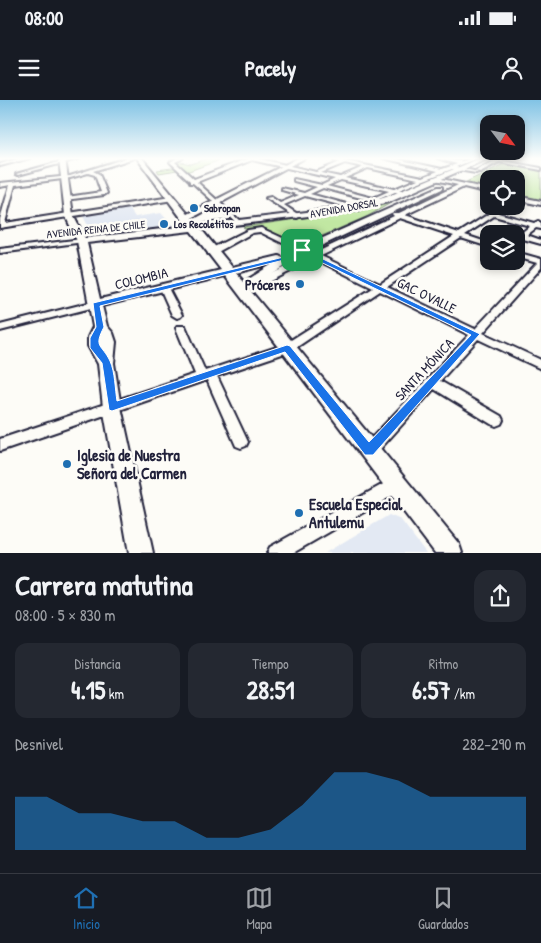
<!DOCTYPE html>
<html lang="es">
<meta charset="utf-8">
<style>
body{margin:0;font-family:"Patrick Hand",sans-serif;background:#242831;color:#f1f3f6;height:100vh;display:flex;flex-direction:column;font-size:19px;white-space:nowrap}
*{box-sizing:border-box;margin:0}
p{font-size:16px;color:#9ea1a6}
.icon{flex:none;width:28px;height:28px;fill:none;stroke:currentColor;stroke-width:2;stroke-linecap:round;stroke-linejoin:round}
.map{position:relative;height:453px;overflow:hidden}
.details{display:flex;flex-direction:column;background:#171b24;flex:1}
.details>*{flex:none}
.needle{width:32px;rotate:122deg}
.tools{position:absolute;left:480px;top:15px;display:grid;gap:10px}
.tools a{display:grid;place-items:center;width:45px;height:45px;border-radius:10px;background:#171b24;box-shadow:0 2px 8px #0003;font-size:25px}
.pin{position:absolute;display:grid;place-items:center;width:42px;height:42px;color:#fff;margin:-21px;border-radius:10px;box-shadow:0 2px 8px #0006}
.round{display:grid;place-items:center;flex:none;width:52px;height:52px;border-radius:15px;background:#242831}
.summary{display:flex;align-items:center;justify-content:space-between;height:85px;padding:0 15px}
h1{font-size:28px;font-weight:700;line-height:38px}
.stats{display:grid;grid-template-columns:repeat(3,1fr);gap:8px;height:85px;padding:5px 15px}
.stats div{display:grid;align-content:center;border-radius:12px;background:#242831;text-align:center}
.stats b{font-size:25px;font-weight:700}
.stats small{font-size:14px;font-weight:400}
.stats p{font-size:14px}
.chart{height:140px;padding:10px 15px}
.chart p{display:flex;justify-content:space-between}
.chart svg{width:100%;height:90px;margin-top:5px;fill:#1f6fb2;opacity:.7}
.status{display:flex;justify-content:space-between;align-items:center;height:35px;padding:0 25px;background:#171b24;direction:ltr}
.status svg{height:14px;fill:currentColor}
header{display:flex;justify-content:space-between;align-items:center;height:65px;padding:0 15px;background:#171b24;font-size:22px;font-weight:700}
.menu{display:flex;justify-content:space-around;align-items:center;height:70px;border-top:1px solid #363941;background:#171b24;font-size:14px;color:#9ea1a6}
.menu a{display:grid;justify-items:center;gap:2px}
.menu .selected{color:#1f6fb2}
.map>svg:first-child{display:block}
.built{fill:#e3e9f3}
.green{fill:#c1e7a2;stroke:#72846e}
.lines{fill:none;stroke-linecap:round;stroke-linejoin:round}
.street-casing{stroke:#22223b;stroke-width:4}
.secondary-casing{stroke:#22223b;stroke-width:4}
.street{fill:#fdfcf7;fill-rule:evenodd}
.secondary{fill:#fdfcf7;fill-rule:evenodd}
.route{fill:#1a73e8;stroke:#fff;fill-rule:evenodd}
.poi-dot{fill:#1f6fb2;stroke:#fdfcf7;stroke-width:2}
.labels{text-anchor:middle;dominant-baseline:central;stroke-width:5;stroke-linejoin:round;paint-order:stroke}
.far-poi-label{font-size:11px;font-weight:bold;fill:#22223b;stroke:#fdfcf7;text-anchor:start}
.far-street-label{font-size:11px;fill:#22223b;stroke:#fdfcf7}
.street-label{font-size:14px;fill:#22223b;stroke:#fdfcf7}
.poi-label{font-size:14px;font-weight:bold;fill:#22223b;stroke:#fdfcf7;text-anchor:end}
.near-poi-label{font-size:16px;font-weight:bold;fill:#22223b;stroke:#fdfcf7;text-anchor:start}
</style>
<div class="status"><b>08:00</b><svg viewBox="0 0 49 12"><path d="M0 12V9h3v3zM5 12V6h3v6zM10 12V3h3v9zM15 12V0h3v12zM26 1h20v11H26zM47 4h2v5h-2z"/></svg></div>
<header><svg class="icon" aria-label="menu" viewBox="0 0 24 24"><path d="M4 6h16M4 12h16M4 18h16"/></svg>Pacely<svg class="icon" aria-label="person" viewBox="0 0 24 24"><circle cx="12" cy="8" r="4"/><path d="M4 21q1-7 8-7t8 7"/></svg></header>
<div class="map">
<svg width="541" height="453" viewBox="0 0 541 453">
<rect width="100%" height="100%" fill="#fdfcf7"/>
<filter id="ink" filterUnits="userSpaceOnUse"><feTurbulence type="fractalNoise" baseFrequency=".02" numOctaves="2"/><feDisplacementMap in="SourceGraphic" scale="10" xChannelSelector="R" yChannelSelector="G"/><feConvolveMatrix kernelMatrix="1 2 1 2 8 2 1 2 1" color-interpolation-filters="sRGB"/></filter>
<g filter="url(#ink)">
<g class="built">
<path d="M128,107L135,117L161,113L173,126L96,135L92,134L83,116Z"/>
<path d="M389,415L401,420L426,453H325Z"/>
</g>
<g class="green">
<path d="M208,58H226L186,72L183,69L159,73L157,70L179,67L176,61L191,64Z"/>
<path d="M506,63L541,70V101L516,96V79H489V89L464,83Z"/>
<path d="M403,96L368,116L301,145L263,128L247,129L243,127L357,110Z"/>
</g>
<g class="lines">
<g class="street-casing">
<g id="street">
<path d="M21,58H30L0,66V64Z"/>
<path d="M73,58H81L18,75L16,74Z"/>
<path d="M126,58H134L93,71L99,74L107,93L104,95L65,100L64,99L67,97L101,92L95,75L88,73L70,78L15,85L5,123L171,97L174,99L173,100L0,128V119L10,85L0,87V83L70,76Z"/>
<path d="M177,58H183L175,62L194,79L249,58H256L316,72L340,62L334,61L335,59L423,77L438,71L383,58H392L442,69L457,64L437,58C445,58 451,61 459,61C464,62 470,58 476,58L456,67L478,72L476,73L452,69L399,90L406,92V94L395,92L379,99L383,101L380,103L323,88L310,94L361,108L358,110L305,96L284,105L299,115L300,116L297,118L266,98L271,97L280,103L299,95L282,90V88L304,93L317,87L294,81V79L322,85L335,79L252,60L197,82L240,121L241,122L238,124L193,83H190V81L170,62ZM345,63L363,67L340,77L321,73ZM368,68L418,79L394,89L345,78ZM341,80L389,91L373,98L327,86Z"/>
<path d="M498,60L541,68V70L499,62Z"/>
<path d="M437,78L489,89V93L464,87L405,115L459,133L501,106H508L498,113L534,123L538,121L541,123V129L536,128L527,135L541,140V144L523,139L516,143V137L530,126L494,116L465,135L489,143V147L461,138L387,187L475,229L537,163L516,157V152L541,159V168L483,233L541,260V269L478,239L440,281L501,316L503,320L501,324L496,326L491,324L434,289L374,356L369,358L364,356L362,351L364,346L469,235L380,191L291,251L217,276L248,342L246,346L241,348L236,346L207,280L0,351V339L195,274L176,228L177,226H185L186,228L205,271L283,245L373,188L315,159L265,184H259V180L309,156L260,132L252,133L214,154H208V150L248,130L261,128L315,153L394,116L392,114L393,113H399L458,85L435,80ZM400,118L454,136L380,184L321,156Z"/>
<path d="M516,96L541,101V105L516,100Z"/>
<path d="M82,139L84,140V142L0,153V149Z"/>
<path d="M164,185L168,188L182,215L180,217L177,218L172,215L160,188Z"/>
<path d="M96,201L99,202L101,204L99,206L0,231V225Z"/>
<path d="M396,377L402,380L404,385L402,390L293,453H267L270,447Z"/>
</g>
</g>
<g class="secondary-casing">
<g id="secondary">
<path d="M59,58H65L73,115L85,138L187,126L137,58H142L188,114L298,58H305L192,118L197,125L357,106L386,97L481,58H489L392,101L358,110L201,129L232,167L279,156L283,158L298,149L438,87H442V89L306,153L249,189L459,444L462,453H435L225,176L102,206L107,226L113,233L116,242L114,263L121,307L153,453H129L103,307L98,264L88,246V237L93,227L77,141L65,115ZM191,131L221,170L100,199L87,143ZM274,163L244,182L236,173Z"/>
<path d="M500,58H507L480,72L475,71Z"/>
</g>
</g>
<use href="#street" class="street"/>
<use href="#secondary" class="secondary"/>
</g>
</g>
<linearGradient id="sky" x2="0" y2="1"><stop stop-color="#81c3e5"/><stop offset="0.48" stop-color="#fefefb"/><stop offset="1" stop-color="#fefefb" stop-opacity="0"/></linearGradient>
<rect width="541" height="122" fill="url(#sky)"/>
<path class="route" d="M302,149L480,234L373,355H365L285,252L112,311L109,310L102,263L90,248V238L96,227L93,203L288,156ZM302,153L471,235L369,342L290,246L287,245L117,301C115,289 115,272 110,261C102,244 93,248 104,227L100,206L292,158Z"/>
<g class="poi-dot">
<circle cx="194" cy="108" r="5"/>
<circle cx="164" cy="124" r="5"/>
<circle cx="300" cy="184" r="5"/>
<circle cx="67" cy="364" r="5"/>
<circle cx="299" cy="413" r="5"/>
</g>
<g class="labels">
<g class="far-poi-label">
<text x="204" y="108">Sabropan</text>
<text x="174" y="124">Los Recoletitos</text>
</g>
<g class="far-street-label">
<text transform="translate(344 108) rotate(-10)">AVENIDA DORSAL</text>
<text transform="translate(96 129) rotate(-6)">AVENIDA REINA DE CHILE</text>
</g>
<g class="street-label">
<text transform="translate(141 178) rotate(-14)">COLOMBIA</text>
<text transform="translate(427 195) rotate(26)">GAC OVALLE</text>
<text transform="translate(424 269) rotate(-47)">SANTA MÓNICA</text>
</g>
<g class="poi-label">
<text x="290" y="184">Próceres</text>
</g>
<g class="near-poi-label">
<text x="77" y="355">Iglesia de Nuestra<tspan x="77" dy="18">Señora del Carmen</tspan></text>
<text x="309" y="404">Escuela Especial<tspan x="309" dy="18">Antulemu</tspan></text>
</g>
</g>
</svg>
<div class="tools">
<a><svg class="needle" viewBox="-14 -14 28 28"><path d="M0-13l5 13h-10z" fill="#e53935"/><path d="M0 13l5-13h-10z" fill="#9ea1a6"/></svg></a>
<a><svg class="icon" aria-label="locate" viewBox="0 0 24 24"><circle cx="12" cy="12" r="6"/><path d="M12 2v4M12 18v4M2 12h4M18 12h4"/></svg></a>
<a><svg class="icon" aria-label="layers" viewBox="0 0 24 24"><path d="M12 4l9 5-9 5-9-5zM3 14l9 5 9-5"/></svg></a>
</div>
<div class="pin" style="left:302px;top:150px;background:#1e9e55"><svg class="icon" aria-label="arrive" viewBox="0 0 24 24"><path d="M6 21V4h12l-3 4 3 4H6"/></svg></div>
</div>
<section class="details">
<div class="summary"><div><h1>Carrera matutina</h1><p>08:00 · 5 × 830 m</p></div><a class="round"><svg class="icon" aria-label="share" viewBox="0 0 24 24"><path d="M12 15V3M7 8l5-5 5 5M5 13v7h14v-7"/></svg></a></div>
<div class="stats">
<div><p>Distancia</p><b>4.15<small> km</small></b></div>
<div><p>Tiempo</p><b>28:51</b></div>
<div><p>Ritmo</p><b>6:57<small> /km</small></b></div>
</div>
<div class="chart"><p><span>Desnivel</span>282–290 m</p>
<svg viewBox="0 0 160 44" preserveAspectRatio="none"><path d="M0 44V18L10 18L20 26L30 26L40 30L50 30L60 38L70 38L80 34L90 22L100 6L110 6L120 10L130 18L140 18L150 18L160 18V44z"/></svg>
</div>
</section>
<nav class="menu">
<a class="selected"><svg class="icon" aria-label="home" viewBox="0 0 24 24"><path d="M3 11l9-7 9 7M6 9v11h12V9"/></svg>Inicio</a>
<a><svg class="icon" aria-label="map" viewBox="0 0 24 24"><path d="M3 6l6-2 6 2 6-2v14l-6 2-6-2-6 2zM9 4v14M15 6v14"/></svg>Mapa</a>
<a><svg class="icon" aria-label="saved" viewBox="0 0 24 24"><path d="M7 4h10v16l-5-4-5 4z"/></svg>Guardados</a>
</nav>
